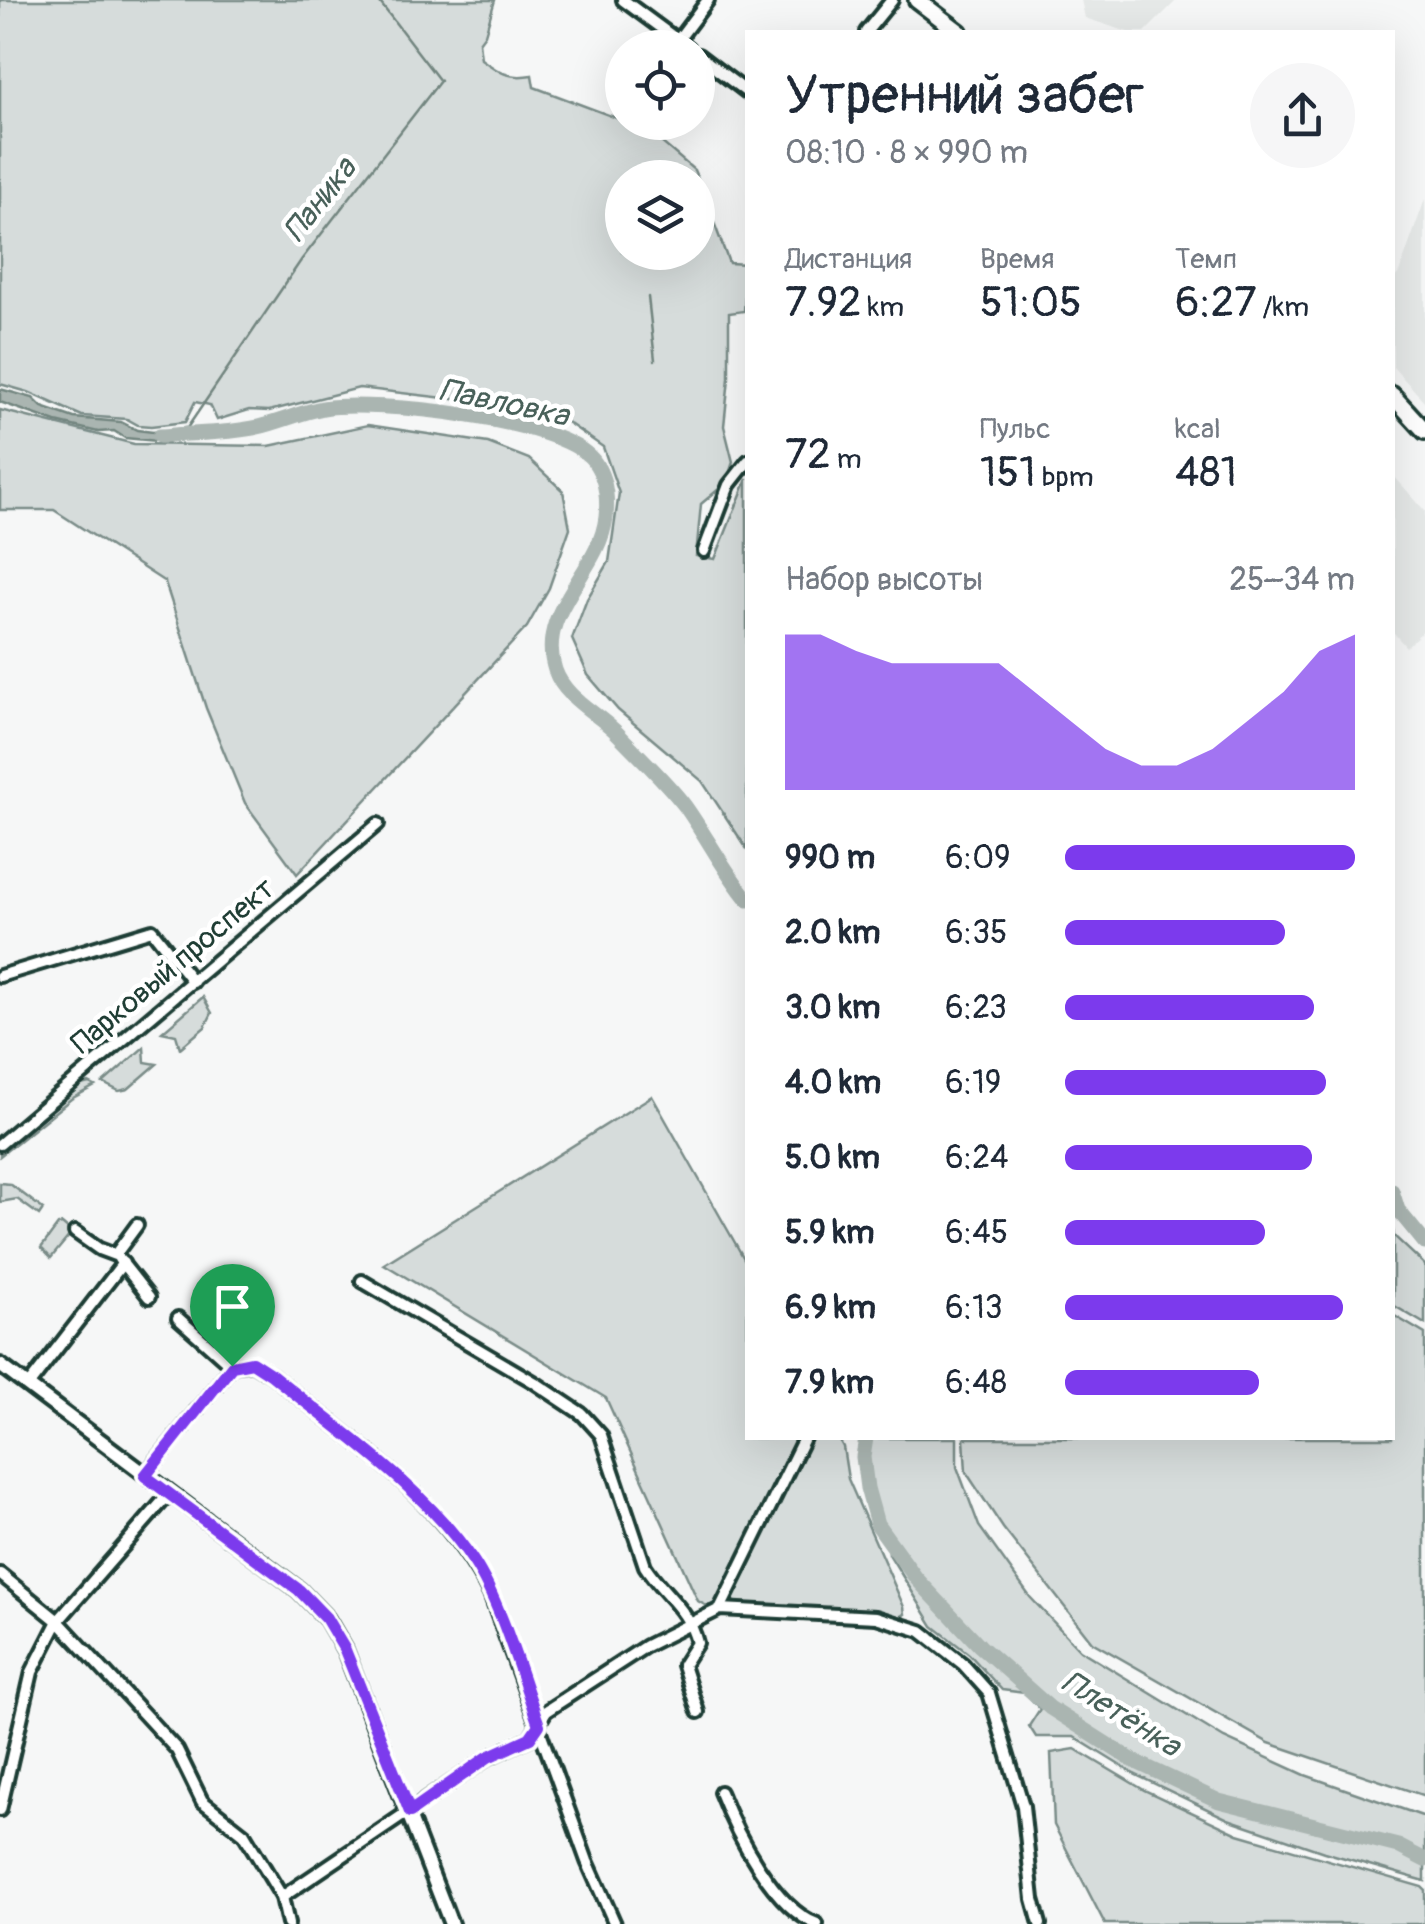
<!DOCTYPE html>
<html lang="ru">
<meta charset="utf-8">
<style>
body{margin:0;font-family:Pangolin,sans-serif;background:#f6f6f7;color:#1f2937;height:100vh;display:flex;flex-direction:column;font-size:38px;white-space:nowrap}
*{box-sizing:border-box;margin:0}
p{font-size:32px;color:#747a83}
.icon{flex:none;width:55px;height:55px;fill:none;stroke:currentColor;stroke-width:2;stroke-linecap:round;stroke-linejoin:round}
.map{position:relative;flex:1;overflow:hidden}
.panel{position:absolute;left:745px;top:30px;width:650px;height:1410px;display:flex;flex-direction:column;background:#fff;border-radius:0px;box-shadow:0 10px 40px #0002}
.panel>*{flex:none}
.controls{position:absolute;left:605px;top:30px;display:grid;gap:20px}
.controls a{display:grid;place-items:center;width:110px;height:110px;border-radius:50%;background:#fff;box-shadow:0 10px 40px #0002;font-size:50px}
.pin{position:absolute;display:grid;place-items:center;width:85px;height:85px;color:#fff;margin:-102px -42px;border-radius:50% 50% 50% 0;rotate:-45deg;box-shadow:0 0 10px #0007}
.pin .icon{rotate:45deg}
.round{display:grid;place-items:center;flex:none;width:105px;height:105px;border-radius:52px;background:#f6f6f7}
.headline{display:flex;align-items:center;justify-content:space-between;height:170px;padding:0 40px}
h1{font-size:55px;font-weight:600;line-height:75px}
.stats{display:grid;grid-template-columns:repeat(3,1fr);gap:15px;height:170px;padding:10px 40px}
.stats div{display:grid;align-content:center}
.stats b{font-size:42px;font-weight:600}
.stats small{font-size:28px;font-weight:400}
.stats p{font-size:28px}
.chart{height:280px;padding:20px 40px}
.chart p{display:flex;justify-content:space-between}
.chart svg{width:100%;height:180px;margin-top:10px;fill:#7c3aed;opacity:.7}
ul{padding:0 40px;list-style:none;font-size:32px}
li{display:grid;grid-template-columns:160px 120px 1fr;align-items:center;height:75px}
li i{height:25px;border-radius:12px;background:#7c3aed}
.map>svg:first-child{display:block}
.built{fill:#e6e9e8}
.green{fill:#d6dcdb;stroke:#7a8c88;stroke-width:2.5}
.water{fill:#aab5b1;stroke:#72857f;stroke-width:2.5}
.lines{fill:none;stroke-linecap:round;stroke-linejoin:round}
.stream{stroke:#72857f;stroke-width:2.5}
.river{stroke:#aab5b1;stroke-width:15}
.minor-casing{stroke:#1f3d34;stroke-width:18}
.tertiary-casing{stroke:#1f3d34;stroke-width:20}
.primary-casing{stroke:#1f3d34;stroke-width:22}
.minor{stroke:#fff;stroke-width:10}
.tertiary{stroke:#fff;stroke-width:12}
.primary{stroke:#fff;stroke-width:15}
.route-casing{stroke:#fff;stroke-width:20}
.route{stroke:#7c3aed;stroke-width:12}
.labels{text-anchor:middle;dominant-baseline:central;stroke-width:9;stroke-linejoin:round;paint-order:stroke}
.street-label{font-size:30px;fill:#1f3d34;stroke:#fff}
.water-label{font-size:32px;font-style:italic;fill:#49615a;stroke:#fff}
</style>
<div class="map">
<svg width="1425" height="1924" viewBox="0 0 1425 1924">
<rect width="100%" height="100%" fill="#f6f7f7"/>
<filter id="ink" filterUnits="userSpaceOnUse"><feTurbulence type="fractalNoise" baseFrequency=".01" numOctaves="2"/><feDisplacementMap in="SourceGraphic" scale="20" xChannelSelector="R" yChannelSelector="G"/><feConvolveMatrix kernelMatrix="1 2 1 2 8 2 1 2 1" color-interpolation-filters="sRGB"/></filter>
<g filter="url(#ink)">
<g class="built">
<path d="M1081,0H1177L1145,32H1128L1085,18Z"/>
<path d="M1425,199V402L1393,367L1392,280L1399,273Z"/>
<path d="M1392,474L1425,511V629L1406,647L1393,632Z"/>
</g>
<g class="green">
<path d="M0,0H495L485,34L479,42L481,59C500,73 509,79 532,75L534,87L646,129L694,170L697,177L622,178V252H698V179L729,263L747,264L744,311L729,313V378L724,426L733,462L726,483L701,504L696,556L715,559L747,479V849L702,781L618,710L588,675L572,639L587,599L609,562L619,493L603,447L561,418L470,401L359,388L269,411L249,410L217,420L210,405L195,402L185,422L151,426L138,425L127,419L82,416L28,392L0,384Z"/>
<path d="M0,410L134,444L269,446L368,425L488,443L529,459L563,491L570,528L549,588L527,627L297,874L245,803L206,708L165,582L54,510H0Z"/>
<path d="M203,997L212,1013L205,1027L180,1048L176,1035L162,1032Z"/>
<path d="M144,1047L145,1062L157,1064L128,1089L119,1091L103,1083Z"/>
<path d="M89,1083L95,1086L71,1099L0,1156V1151L81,1085Z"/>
<path d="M652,1096L747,1264L748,1438H838L843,1447L848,1479L904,1607L905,1614L898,1618L705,1605L698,1601L606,1398L384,1264Z"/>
<path d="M0,1183L10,1184L43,1209L39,1215L17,1199L0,1202Z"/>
<path d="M62,1224L69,1230L70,1235L51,1258L41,1248L58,1225Z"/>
<path d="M1393,1230L1394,1236L1425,1265V1324L1393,1305Z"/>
<path d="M1393,1315L1425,1334V1796L1269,1743L1092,1642L1003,1528L966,1472L964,1438H1392Z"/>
<path d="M866,1438H957V1467L979,1526L1030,1597L1080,1650L1224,1738L1305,1775L1425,1817V1881L1324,1852L1228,1819L1134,1774L1074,1737H1036L1029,1726L1040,1709L1025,1693L1002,1690L969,1654L933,1626L889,1554L888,1539L877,1524L867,1488L863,1457Z"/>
<path d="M1075,1749L1144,1790L1238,1834L1422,1887L1425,1890V1924H1105L1054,1825L1051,1753Z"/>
</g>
<path class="water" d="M0,389L33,398L42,407L74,418L121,422L137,430L153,432L184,428L178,438L168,442L125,438L114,431L98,432L56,422L0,402Z"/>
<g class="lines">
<g class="stream">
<path d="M648,297L655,360"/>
<path d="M183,434L302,259L440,81L378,0"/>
</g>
<g class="river">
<path d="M160,436C192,433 227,434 258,427C280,422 301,412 323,408C376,400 560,418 593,460C606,477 608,497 606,517C600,572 535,611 555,670C565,699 598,713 618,734C640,757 665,780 685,806C707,837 724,871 748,900"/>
<path d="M1392,1191L1398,1210L1425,1243"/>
<path d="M866,1438L863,1457L867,1488L877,1524L916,1578L980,1646L1050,1708L1132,1760L1219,1801L1398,1846L1425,1860"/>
</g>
<g class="minor-casing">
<g id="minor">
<path d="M623,0L688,48"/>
<path d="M866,32L892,0"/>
<path d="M678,40L708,0"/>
<path d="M698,55L748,93"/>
<path d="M704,551L729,485L748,461"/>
<path d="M0,976L152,930L193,982"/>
<path d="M0,1144L378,824"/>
<path d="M75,1232L99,1249L115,1255L137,1225"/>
<path d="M119,1259L149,1297"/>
<path d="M362,1281L534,1382L582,1414L601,1435L645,1566C662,1593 689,1609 697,1643L683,1665L698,1712"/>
<path d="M178,1318L232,1366"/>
<path d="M28,1386L123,1263"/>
<path d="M145,1475L232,1366L252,1363L272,1375C351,1440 444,1500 490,1594L587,1861L615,1924"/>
<path d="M0,1574L58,1621L177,1750L202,1801L244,1834L282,1897L288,1924"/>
<path d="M720,1609L804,1438"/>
<path d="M720,1792C736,1833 774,1908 817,1924"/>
<path d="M0,1810L32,1672L58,1621L169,1494"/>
<path d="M282,1897L489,1757L530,1738L546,1711L646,1646L720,1609L876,1617L921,1631L963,1664L989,1693L1023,1806L1033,1899L1040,1924"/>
</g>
</g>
<g class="tertiary-casing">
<path id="tertiary" d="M0,1365L299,1590L327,1619L345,1650L451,1924"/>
</g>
<g class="primary-casing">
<g id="primary">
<path d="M917,0L959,32"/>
<path d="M1392,395L1425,431"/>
</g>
</g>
<use href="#minor" class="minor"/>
<use href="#tertiary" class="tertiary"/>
<use href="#primary" class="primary"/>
</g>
</g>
<g class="lines" filter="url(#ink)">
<g class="route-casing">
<path id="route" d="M252,1362L272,1375C338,1429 428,1491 474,1562C501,1603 522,1678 539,1725L530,1738L488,1757L410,1812L345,1650L326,1618L299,1590L145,1476L232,1366Z"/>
</g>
<use href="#route" class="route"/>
</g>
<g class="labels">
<g class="street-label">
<text transform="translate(173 966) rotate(-40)">Парковый проспект</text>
</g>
<g class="water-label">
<text transform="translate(320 200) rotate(-52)">Паника</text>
<text transform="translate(504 403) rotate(12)">Павловка</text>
<text transform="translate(1121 1714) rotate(32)">Плетёнка</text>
</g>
</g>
</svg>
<div class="controls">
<a><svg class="icon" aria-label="locate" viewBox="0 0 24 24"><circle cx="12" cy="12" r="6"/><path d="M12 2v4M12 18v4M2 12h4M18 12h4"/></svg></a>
<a><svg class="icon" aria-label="layers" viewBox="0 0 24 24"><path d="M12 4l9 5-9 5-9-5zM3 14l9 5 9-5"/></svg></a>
</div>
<div class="pin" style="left:232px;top:1366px;background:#1e9e55"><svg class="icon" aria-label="arrive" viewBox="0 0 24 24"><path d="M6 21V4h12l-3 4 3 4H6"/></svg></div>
<section class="panel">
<div class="headline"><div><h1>Утренний забег</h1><p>08:10 · 8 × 990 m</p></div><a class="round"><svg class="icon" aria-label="share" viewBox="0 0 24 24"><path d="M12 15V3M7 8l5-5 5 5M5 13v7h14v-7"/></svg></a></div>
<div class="stats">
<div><p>Дистанция</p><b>7.92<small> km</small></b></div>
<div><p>Время</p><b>51:05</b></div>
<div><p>Темп</p><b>6:27<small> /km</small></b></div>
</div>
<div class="stats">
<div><b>72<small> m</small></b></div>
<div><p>Пульс</p><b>151<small> bpm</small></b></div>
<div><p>kcal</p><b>481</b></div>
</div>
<div class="chart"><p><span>Набор высоты</span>25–34 m</p>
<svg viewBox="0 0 160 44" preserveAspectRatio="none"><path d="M0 44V6L10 6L20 10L30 13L40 13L50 13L60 13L70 20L80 27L90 34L100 38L110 38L120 34L130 27L140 20L150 10L160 6V44z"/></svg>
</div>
<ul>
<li><b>990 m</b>6:09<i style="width:100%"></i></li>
<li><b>2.0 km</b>6:35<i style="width:76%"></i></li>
<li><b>3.0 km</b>6:23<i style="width:86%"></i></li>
<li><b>4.0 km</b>6:19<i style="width:90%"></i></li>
<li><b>5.0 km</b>6:24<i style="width:85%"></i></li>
<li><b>5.9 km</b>6:45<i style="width:69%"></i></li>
<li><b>6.9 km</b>6:13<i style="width:96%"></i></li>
<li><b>7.9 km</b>6:48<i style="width:67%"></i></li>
</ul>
</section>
</div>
